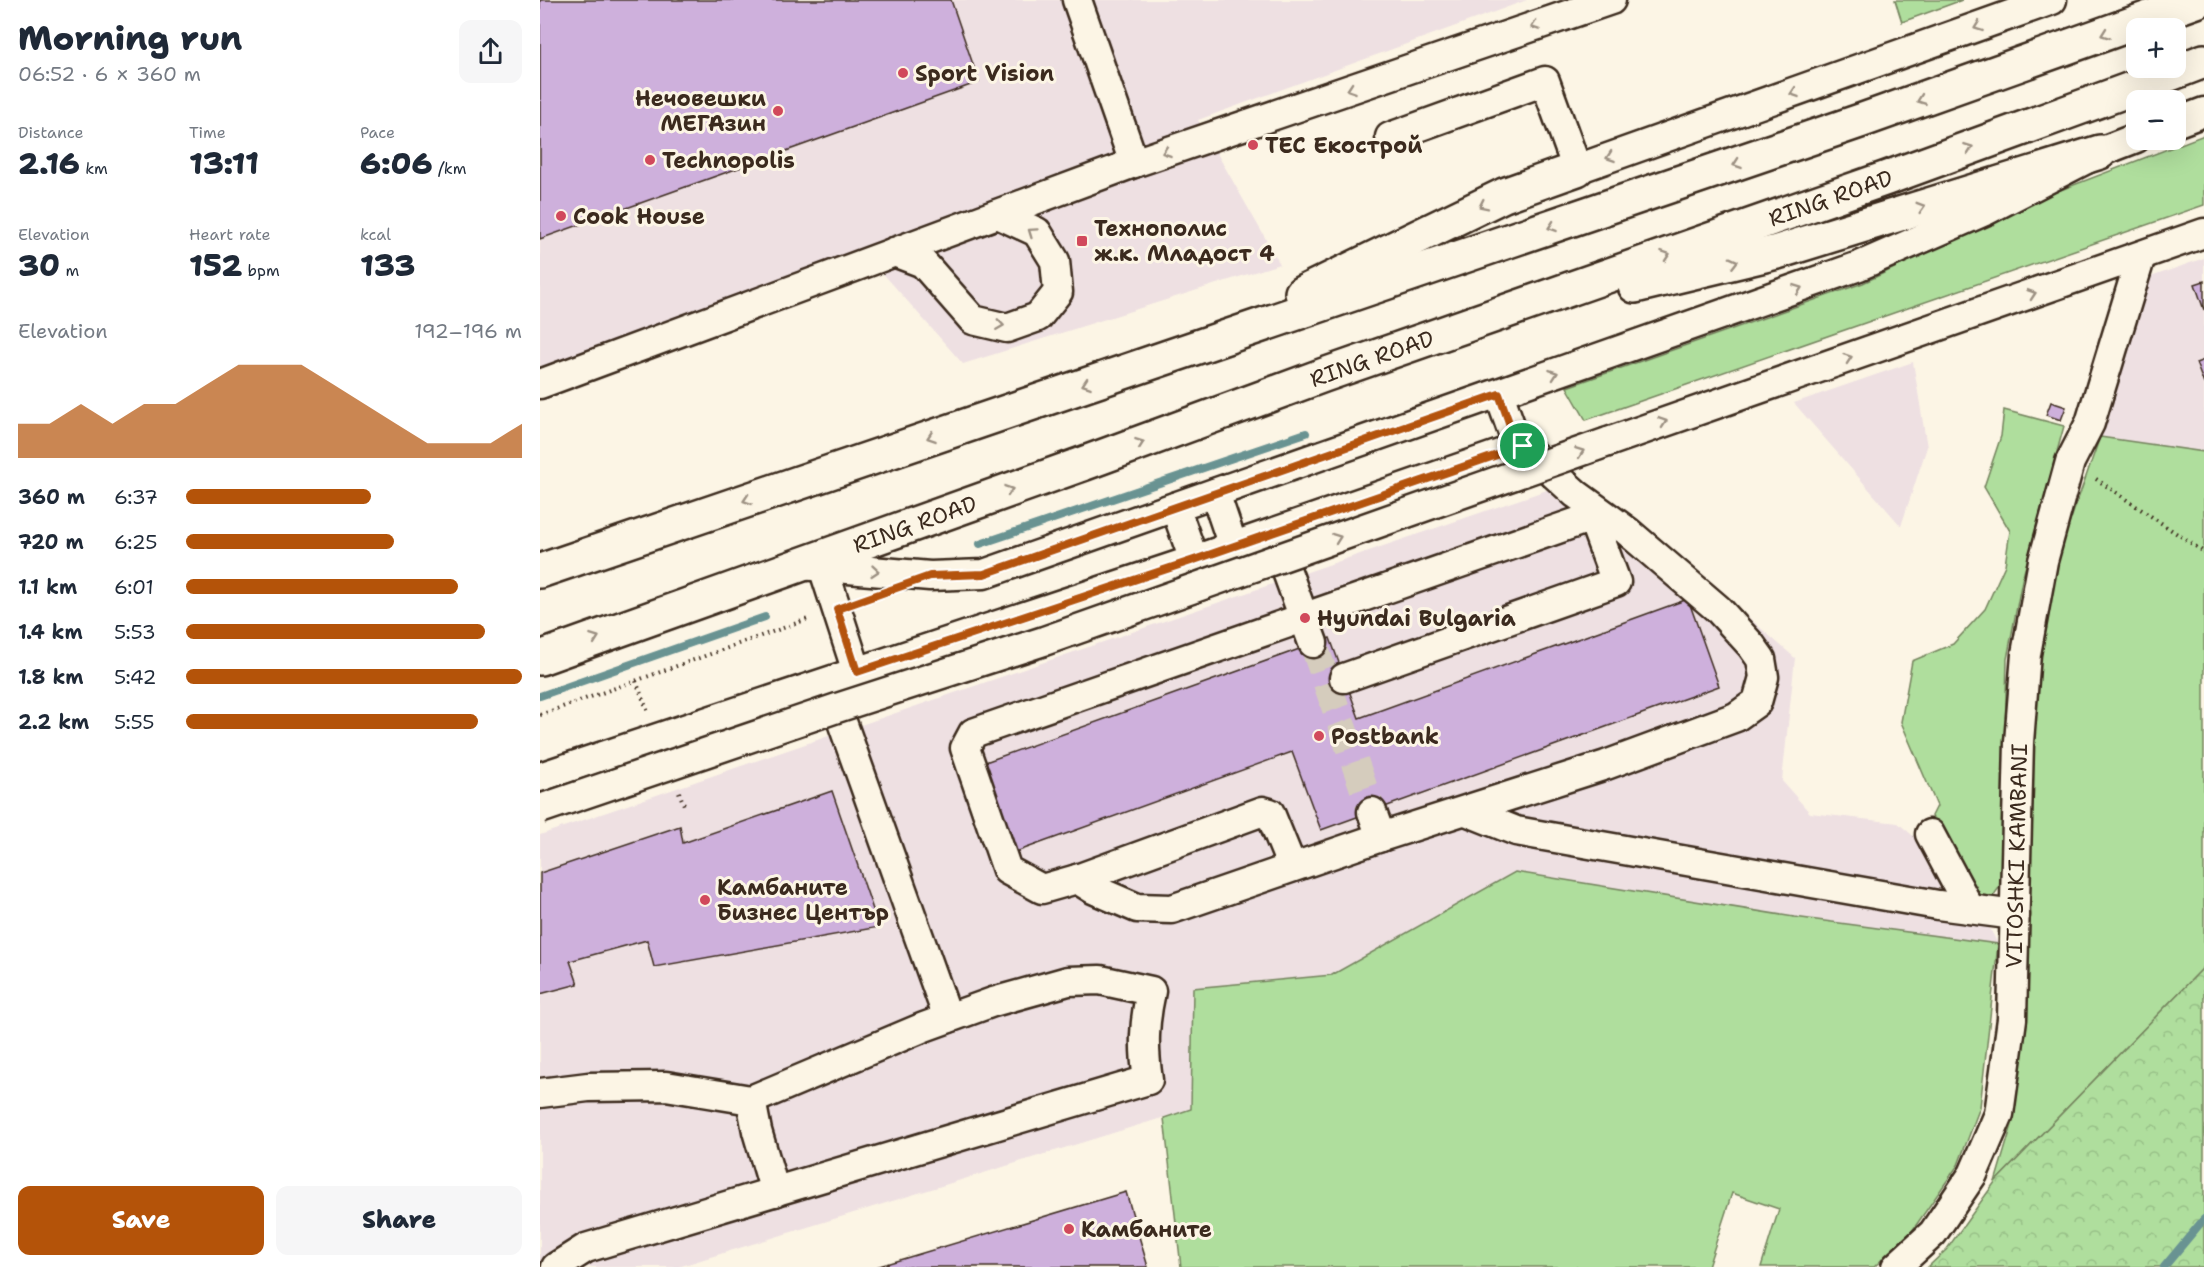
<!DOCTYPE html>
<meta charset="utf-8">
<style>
body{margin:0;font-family:"Shantell Sans",sans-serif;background:#f6f6f7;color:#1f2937;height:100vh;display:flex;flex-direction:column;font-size:22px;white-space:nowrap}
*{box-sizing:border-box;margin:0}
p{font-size:20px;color:#747a83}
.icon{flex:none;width:33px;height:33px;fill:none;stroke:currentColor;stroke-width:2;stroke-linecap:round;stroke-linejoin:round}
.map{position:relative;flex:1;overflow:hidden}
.details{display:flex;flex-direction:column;background:#fff;width:540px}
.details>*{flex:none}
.controls{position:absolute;left:1586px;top:18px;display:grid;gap:12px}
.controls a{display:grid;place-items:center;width:60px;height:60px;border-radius:12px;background:#fff;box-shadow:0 6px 24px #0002;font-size:30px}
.pin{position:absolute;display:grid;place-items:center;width:51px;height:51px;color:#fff;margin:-26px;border:3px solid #fff;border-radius:50%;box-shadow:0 2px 6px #0007}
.round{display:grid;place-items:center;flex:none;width:63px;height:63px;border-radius:12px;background:#f6f6f7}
.headline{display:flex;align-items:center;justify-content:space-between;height:102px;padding:0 18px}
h1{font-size:33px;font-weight:800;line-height:45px}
.stats{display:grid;grid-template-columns:repeat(3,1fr);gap:9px;height:102px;padding:6px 18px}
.stats div{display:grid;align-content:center}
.stats b{font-size:30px;font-weight:800}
.stats small{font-size:16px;font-weight:400}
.stats p{font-size:16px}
.chart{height:168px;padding:12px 18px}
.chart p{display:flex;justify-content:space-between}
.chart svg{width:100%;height:108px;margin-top:6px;fill:#b45309;opacity:.7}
.button{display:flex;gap:12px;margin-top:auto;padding:12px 18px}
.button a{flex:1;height:69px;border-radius:12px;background:#b45309;color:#fff;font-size:24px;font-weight:800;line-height:69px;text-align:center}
.button a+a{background:#f6f6f7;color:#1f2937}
ul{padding:0 18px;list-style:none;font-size:20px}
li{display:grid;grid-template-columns:96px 72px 1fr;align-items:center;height:45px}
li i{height:15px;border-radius:8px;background:#b45309}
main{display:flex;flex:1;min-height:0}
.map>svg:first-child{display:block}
.built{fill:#eee0e2}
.green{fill:#afde9d;stroke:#75845e;stroke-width:1.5}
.forest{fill:url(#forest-crowns);stroke:#75845e;stroke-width:1.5}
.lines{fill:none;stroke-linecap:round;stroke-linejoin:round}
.stream{stroke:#699392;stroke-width:8}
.building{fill:#ceb0dc;stroke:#3b2a1e;stroke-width:1.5}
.minor-tunnel{stroke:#d5ccbd;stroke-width:28;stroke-dasharray:28 14;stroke-linecap:butt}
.minor-casing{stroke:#3b2a1e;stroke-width:33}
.highway-casing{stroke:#3b2a1e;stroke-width:38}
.path{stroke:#3b2a1e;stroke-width:4;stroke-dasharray:1.5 4.5;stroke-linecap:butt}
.minor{stroke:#fcf5e5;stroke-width:28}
.highway{stroke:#fcf5e5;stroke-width:33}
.minor-bridge-casing{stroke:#3b2a1e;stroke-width:33;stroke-linecap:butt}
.minor-bridge{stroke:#fcf5e5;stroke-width:28}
.oneway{stroke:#9c9082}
.route-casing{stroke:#fff;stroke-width:12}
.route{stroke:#b45309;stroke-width:8}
.poi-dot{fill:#d1495b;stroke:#fcf5e5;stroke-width:2}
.labels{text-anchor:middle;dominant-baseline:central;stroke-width:6;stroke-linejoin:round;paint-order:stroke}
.poi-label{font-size:22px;font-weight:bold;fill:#3b2a1e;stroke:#fcf5e5;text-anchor:start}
.street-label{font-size:22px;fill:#3b2a1e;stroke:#fcf5e5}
</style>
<main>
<section class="details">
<div class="headline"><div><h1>Morning run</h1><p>06:52 · 6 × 360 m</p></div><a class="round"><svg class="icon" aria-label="share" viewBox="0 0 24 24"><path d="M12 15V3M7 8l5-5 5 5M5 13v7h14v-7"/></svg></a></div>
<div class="stats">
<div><p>Distance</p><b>2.16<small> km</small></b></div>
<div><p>Time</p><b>13:11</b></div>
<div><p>Pace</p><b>6:06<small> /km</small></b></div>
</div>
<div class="stats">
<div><p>Elevation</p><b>30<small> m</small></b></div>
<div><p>Heart rate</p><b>152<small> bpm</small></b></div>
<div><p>kcal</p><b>133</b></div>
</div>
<div class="chart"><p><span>Elevation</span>192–196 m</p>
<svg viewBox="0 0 160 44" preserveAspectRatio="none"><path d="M0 44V30L10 30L20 22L30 30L40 22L50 22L60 14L70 6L80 6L90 6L100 14L110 22L120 30L130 38L140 38L150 38L160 30V44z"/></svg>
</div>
<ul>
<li><b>360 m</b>6:37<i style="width:55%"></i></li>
<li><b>720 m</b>6:25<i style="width:62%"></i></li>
<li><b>1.1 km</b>6:01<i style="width:81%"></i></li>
<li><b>1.4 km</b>5:53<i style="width:89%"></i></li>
<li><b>1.8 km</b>5:42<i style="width:100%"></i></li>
<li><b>2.2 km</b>5:55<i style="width:87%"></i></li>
</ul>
<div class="button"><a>Save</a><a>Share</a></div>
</section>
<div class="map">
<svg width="1664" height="1267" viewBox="0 0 1664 1267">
<defs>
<pattern id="forest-crowns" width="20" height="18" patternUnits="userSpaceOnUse" patternTransform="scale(1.5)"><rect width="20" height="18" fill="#afde9d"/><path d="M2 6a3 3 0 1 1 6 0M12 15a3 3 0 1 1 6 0" fill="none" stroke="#97bf87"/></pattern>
</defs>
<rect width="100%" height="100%" fill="#fcf5e5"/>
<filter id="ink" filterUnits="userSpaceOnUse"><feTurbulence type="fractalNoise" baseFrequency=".0167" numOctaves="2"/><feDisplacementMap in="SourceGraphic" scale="12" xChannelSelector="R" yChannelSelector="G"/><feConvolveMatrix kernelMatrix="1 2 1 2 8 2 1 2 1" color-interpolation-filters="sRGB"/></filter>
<g filter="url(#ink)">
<g class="built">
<path d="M0,0H987L658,120L740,264L423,364L332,261L0,384Z"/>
<path d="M1664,258V452L1560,437L1608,278Z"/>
<path d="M1373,362L1387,447L1361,526L1254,403Z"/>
<path d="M1030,482L1097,520L1255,658L1242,781L1270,813L1358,823L1378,840L1397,829L1458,944L1254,917L975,872L792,975L653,988L651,1109L138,1267H0V835Z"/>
</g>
<g class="green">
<path d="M1355,0H1422L1362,22Z"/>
<path d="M1664,135V205L1046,420L1027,387L1323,283L1505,196Z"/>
<path d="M1464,410L1524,426L1482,580L1467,659L1461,885L1451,899L1438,905L1397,829L1392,816L1397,806L1361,722L1372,661L1413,644L1445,609L1465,565L1470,531L1444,487L1461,436Z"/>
<path d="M1560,437L1664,452V967L1455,1182L1474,1118L1482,1025L1494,659L1515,564Z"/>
<path d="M975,872L1254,917L1458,944L1440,1107L1418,1165L1372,1231L1334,1267H1221L1239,1209L1192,1193L1168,1267H641L624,1118L651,1109L653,988L792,975Z"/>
</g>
<path class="forest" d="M1664,967V1267H1388L1407,1249L1455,1182Z"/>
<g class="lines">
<g class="stream">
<path d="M440,544L766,433"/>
<path d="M0,696L225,617"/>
<path d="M1624,1267L1664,1219"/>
</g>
</g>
<g class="building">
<path d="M0,0H411L439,82L0,239Z"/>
<path d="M1664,281V310L1655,284Z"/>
<path d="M1664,360V384L1656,363Z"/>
<path d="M1511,402L1526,407L1521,420L1506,415Z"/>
<path d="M1148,599L1179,686L781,830L752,752L473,853L440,764L790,638L819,718Z"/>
<path d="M292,791L339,927L114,967L107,940L30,961L38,984L0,994V873L140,826L143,843Z"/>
<path d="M586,1192L608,1267H336Z"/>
</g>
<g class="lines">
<path class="minor-tunnel" d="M773,643L832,812"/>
<g class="minor-casing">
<g id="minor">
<path d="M537,0L594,163"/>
<path d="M1635,123L1664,112"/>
<path d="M850,137L1005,81L1037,169L1512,0"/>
<path d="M354,252L383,263L433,320L467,328L498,317L518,292L515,261L497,232L458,214"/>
<path d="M0,384L594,163L1071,0"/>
<path d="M1068,442L1664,233"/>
<path d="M675,493L693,546"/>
<path d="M635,507L654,560"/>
<path d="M742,558L773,643"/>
<path d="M261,565L390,576L444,574L1319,266L1445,211L1560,152L1596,138"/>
<path d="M283,567L317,672"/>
<path d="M804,678L1076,582L1052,517L433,733L425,748L467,870L502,889L537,879L553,889L597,908L632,909L841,837L1066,765L1196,717L1217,702L1224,677L1221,659L1211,645L1178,609L1087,531L1036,494L983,446L973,433L959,394"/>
<path d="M297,708L408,1018"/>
<path d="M0,777L654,560L983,446"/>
<path d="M926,811L976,831L1398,905L1475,915"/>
<path d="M832,812L841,837"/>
<path d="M1390,834L1430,909"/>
<path d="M537,879L723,811L730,813L752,867"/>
<path d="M0,1093L48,1087L126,1086L211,1100L384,1027L453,1002L528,981L560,980L611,991C604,1023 603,1047 608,1080L46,1248L16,1267"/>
<path d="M211,1100L217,1131L235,1192"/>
<path id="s1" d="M1356,1267L1393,1233L1433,1174L1459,1114L1472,1019L1479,742L1486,654L1503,561L1530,462L1550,423L1601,256"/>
</g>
</g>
<g class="highway-casing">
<g id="highway">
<path d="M1095,286L1237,252L1560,152"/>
<path d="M762,293L964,195L1037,169"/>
<path d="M0,571L1320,121L1659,0"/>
<path id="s2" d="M0,658L545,463L784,375L1347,178L1588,90L1664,61"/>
</g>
</g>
<g class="path">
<path d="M1556,479L1664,552"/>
<path d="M96,681L108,712"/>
<path d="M0,715L271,618"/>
<path d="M139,792L144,805"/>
</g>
<use href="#minor" class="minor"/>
<use href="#highway" class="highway"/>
<g class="minor-bridge-casing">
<path id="minor-bridge" d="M0,809L297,708L504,641L1068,442"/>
</g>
<use href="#minor-bridge" class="minor-bridge"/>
</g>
<defs><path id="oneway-chevron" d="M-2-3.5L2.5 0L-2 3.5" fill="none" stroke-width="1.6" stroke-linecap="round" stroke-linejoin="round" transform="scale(1.5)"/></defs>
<g class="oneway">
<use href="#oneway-chevron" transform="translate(995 26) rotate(161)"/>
<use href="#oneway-chevron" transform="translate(1438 27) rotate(160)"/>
<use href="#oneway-chevron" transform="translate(1565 34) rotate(160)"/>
<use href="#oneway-chevron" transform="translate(811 89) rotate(161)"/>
<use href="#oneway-chevron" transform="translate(1254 93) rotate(161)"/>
<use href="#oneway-chevron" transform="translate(1381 100) rotate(160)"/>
<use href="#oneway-chevron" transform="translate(1429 148) rotate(-20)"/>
<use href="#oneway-chevron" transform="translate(626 152) rotate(161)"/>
<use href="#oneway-chevron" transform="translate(1070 157) rotate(161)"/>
<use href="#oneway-chevron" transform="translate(1197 164) rotate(161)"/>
<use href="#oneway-chevron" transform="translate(943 205) rotate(154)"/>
<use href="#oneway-chevron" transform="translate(1381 207) rotate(-17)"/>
<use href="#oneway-chevron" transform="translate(1012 227) rotate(161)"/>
<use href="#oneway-chevron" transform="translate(492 232) rotate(-145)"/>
<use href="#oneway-chevron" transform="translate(1126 255) rotate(-19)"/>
<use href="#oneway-chevron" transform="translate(1194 262) rotate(-14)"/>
<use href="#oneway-chevron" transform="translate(1258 289) rotate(-20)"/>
<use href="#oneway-chevron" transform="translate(1492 294) rotate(-19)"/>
<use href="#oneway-chevron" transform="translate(460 325) rotate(8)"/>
<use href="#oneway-chevron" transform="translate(1308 358) rotate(-19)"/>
<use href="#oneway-chevron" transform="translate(1014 374) rotate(-19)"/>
<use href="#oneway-chevron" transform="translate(546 384) rotate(161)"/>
<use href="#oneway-chevron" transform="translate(1123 422) rotate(-19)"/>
<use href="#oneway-chevron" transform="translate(391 437) rotate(161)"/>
<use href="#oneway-chevron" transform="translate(600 443) rotate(-20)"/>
<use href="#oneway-chevron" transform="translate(1040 452) rotate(-20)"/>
<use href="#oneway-chevron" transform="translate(469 490) rotate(-19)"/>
<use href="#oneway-chevron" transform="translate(207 500) rotate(161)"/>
<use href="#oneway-chevron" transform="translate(797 538) rotate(-20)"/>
<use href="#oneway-chevron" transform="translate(335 571) rotate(5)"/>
<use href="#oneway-chevron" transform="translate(55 638) rotate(-20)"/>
</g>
</g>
<g class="lines" filter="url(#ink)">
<g class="route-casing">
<path id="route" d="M959,394L973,434L983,446L654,560L317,672L297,609L390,576L444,574Z"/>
</g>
<use href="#route" class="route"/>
</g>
<g class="poi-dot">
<circle cx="363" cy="73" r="6"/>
<circle cx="238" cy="111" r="6"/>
<circle cx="713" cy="145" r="6"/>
<circle cx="110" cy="160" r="6"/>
<circle cx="21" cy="216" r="6"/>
<rect x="536" y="235" width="12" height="12" rx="3"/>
<circle cx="765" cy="618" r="6"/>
<circle cx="779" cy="736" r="6"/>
<circle cx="165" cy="900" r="6"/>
<circle cx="529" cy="1229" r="6"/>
</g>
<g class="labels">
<g class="poi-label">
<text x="375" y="73">Sport Vision</text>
<text x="226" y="98" text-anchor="end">Нечовешки<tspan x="226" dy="25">МЕГАзин</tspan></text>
<text x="725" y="145">ТЕС Екострой</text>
<text x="122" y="160">Technopolis</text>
<text x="33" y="216">Cook House</text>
<text x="554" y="228">Технополис<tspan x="554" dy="25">ж.к. Младост 4</tspan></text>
<text x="777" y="618">Hyundai Bulgaria</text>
<text x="791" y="736">Postbank</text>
<text x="177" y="887">Камбаните<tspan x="177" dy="25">Бизнес Център</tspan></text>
<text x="541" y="1229">Камбаните</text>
</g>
<g class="street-label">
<text stroke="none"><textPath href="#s2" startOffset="1370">RING ROAD</textPath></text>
<text stroke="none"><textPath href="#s2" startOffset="884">RING ROAD</textPath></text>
<text stroke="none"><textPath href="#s2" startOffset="398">RING ROAD</textPath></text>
<text stroke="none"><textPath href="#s1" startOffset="446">VITOSHKI KAMBANI</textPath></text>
</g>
</g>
</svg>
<div class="controls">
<a>+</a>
<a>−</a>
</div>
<div class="pin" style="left:983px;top:446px;background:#1e9e55"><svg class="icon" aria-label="arrive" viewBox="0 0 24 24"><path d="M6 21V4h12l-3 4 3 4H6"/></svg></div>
</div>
</main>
